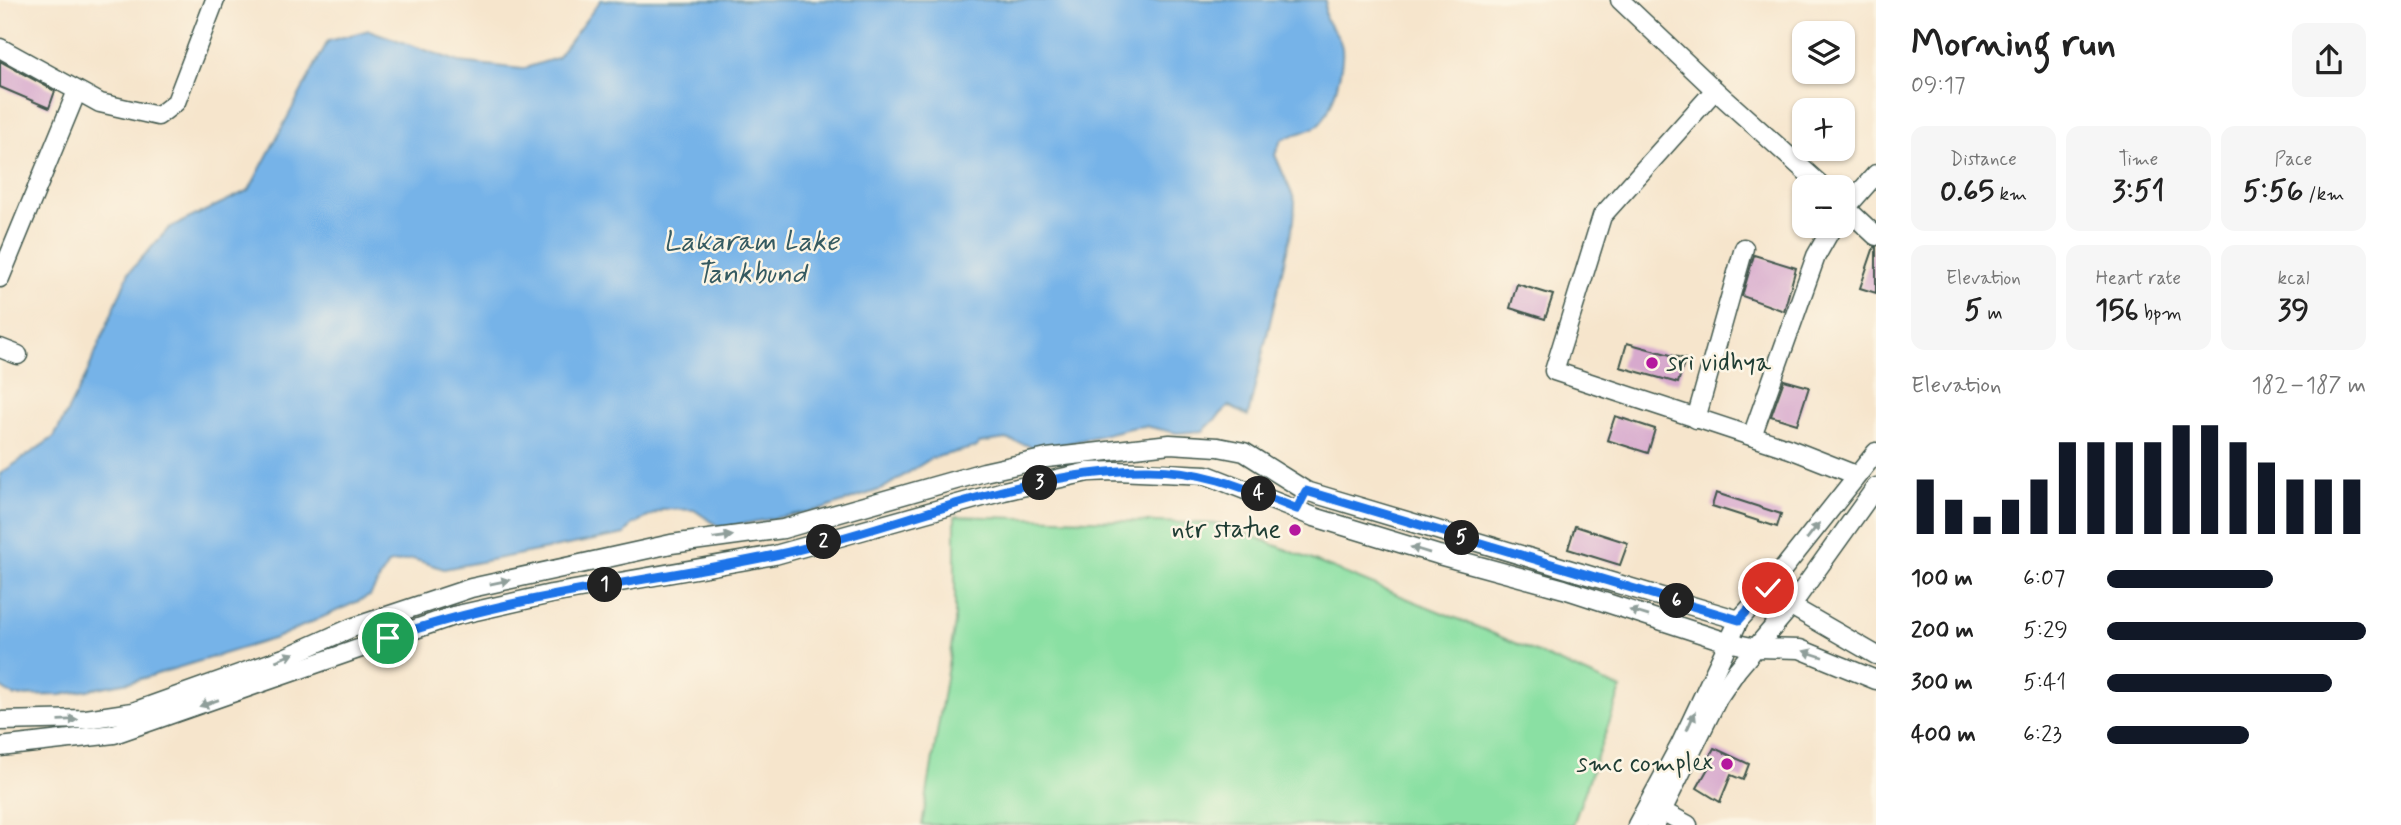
<!DOCTYPE html>
<meta charset="utf-8">
<style>
body{margin:0;font-family:Mynerve,sans-serif;background:#f6f6f6;color:#222;height:100vh;display:flex;flex-direction:column;font-size:26px;white-space:nowrap}
*{box-sizing:border-box;margin:0}
p{font-size:23px;color:#767676}
.icon{flex:none;width:38px;height:38px;fill:none;stroke:currentColor;stroke-width:2;stroke-linecap:round;stroke-linejoin:round}
.map{position:relative;flex:1;overflow:hidden}
.drawer{display:flex;flex-direction:column;background:#fff;width:525px}
.drawer>*{flex:none}
.controls{position:absolute;left:1792px;top:21px;display:grid;gap:14px}
.controls a{display:grid;place-items:center;width:63px;height:63px;border-radius:14px;background:#fff;box-shadow:0 2px 5px #0004;font-size:35px}
.pin{position:absolute;display:grid;place-items:center;width:60px;height:60px;color:#fff;margin:-30px;border:4px solid #fff;border-radius:50%;box-shadow:0 2px 7px #0007}
.km{position:absolute;width:35px;height:35px;margin:-18px;border-radius:50%;background:#222;color:#fff;font-size:19px;line-height:35px;text-align:center}
.round{display:grid;place-items:center;flex:none;width:74px;height:74px;border-radius:14px;background:#f6f6f6}
.head{display:flex;align-items:center;justify-content:space-between;height:119px;padding:0 35px}
h1{font-size:38px;font-weight:800;line-height:52px}
.stats{display:grid;grid-template-columns:repeat(3,1fr);gap:10px;height:119px;padding:7px 35px}
.stats div{display:grid;align-content:center;border-radius:14px;background:#f6f6f6;text-align:center}
.stats b{font-size:30px;font-weight:800}
.stats small{font-size:19px;font-weight:400}
.stats p{font-size:19px}
.chart{height:196px;padding:14px 35px}
.chart p{display:flex;justify-content:space-between}
.chart svg{width:100%;height:126px;margin-top:7px;stroke:#111827;stroke-width:6}
ul{padding:0 35px;list-style:none;font-size:23px}
li{display:grid;grid-template-columns:112px 84px 1fr;align-items:center;height:52px}
li i{height:18px;border-radius:9px;background:#111827}
main{display:flex;flex:1;min-height:0}
.map>svg:first-child{display:block}
.green{fill:#8ae0a3;stroke:#548e6c;stroke-width:2}
.water{fill:#76b3e8;stroke:#4a788e;stroke-width:2}
.building{fill:#d7a9cd}
.lines{fill:none;stroke-linecap:round;stroke-linejoin:round}
.minor-casing{stroke:#3f564b;stroke-width:21}
.minor{stroke:#fff;stroke-width:18}
.oneway{fill:#8f9e9a}
.route-casing{stroke:#fff;stroke-width:14}
.route{stroke:#1a73e8;stroke-width:9}
.poi-dot{fill:#b5179e;stroke:#fcf5e5;stroke-width:2.5}
.labels{text-anchor:middle;dominant-baseline:central;stroke-width:5;stroke-linejoin:round;paint-order:stroke}
.poi-label{font-size:26px;fill:#1f3d34;stroke:#fcf5e5;text-anchor:end}
.water-label{font-size:28px;font-style:italic;fill:#355a61;stroke:#fcf5e5}
</style>
<main>
<div class="map">
<svg width="1876" height="825" viewBox="0 0 1876 825">
<rect width="100%" height="100%" fill="#fcf5e5"/>
<filter id="ink" filterUnits="userSpaceOnUse"><feTurbulence type="fractalNoise" baseFrequency=".0143" numOctaves="2"/><feDisplacementMap in="SourceGraphic" scale="14" xChannelSelector="R" yChannelSelector="G"/><feConvolveMatrix kernelMatrix="1 2 1 2 8 2 1 2 1" color-interpolation-filters="sRGB"/></filter>
<filter id="wash" filterUnits="userSpaceOnUse"><feTurbulence type="fractalNoise" baseFrequency=".00686" numOctaves="4" result="noise"/><feDisplacementMap in="SourceGraphic" scale="28" xChannelSelector="R" yChannelSelector="G"/><feGaussianBlur stdDeviation="1.57" result="paint"/><feColorMatrix in="noise" values="0 0 0 0 0 0 0 0 0 0 0 0 0 0 0 0 0 1.4 0 .05"/><feComposite in="paint" operator="in"/></filter>
<g filter="url(#wash)">
<rect width="100%" height="100%" fill="#f6e5cc"/>
<path class="green" d="M955,516L1223,524L1485,630L1621,689L1573,825H922L955,623Z"/>
<path class="water" d="M601,0H1326C1321,28 1334,23 1341,44C1347,59 1331,118 1317,126C1306,132 1292,135 1281,140L1275,155L1295,201L1294,220L1248,416L1229,406L1203,431L1177,433L1145,426L1130,428L1070,443L1037,448L1006,439L979,443L977,447L932,458L882,489L823,509L721,528L694,510L664,509L632,525L625,534L444,569L413,559L388,564L370,596L276,638L134,681L61,695L14,696L0,687V474L54,437L85,378L129,272L169,228L249,190L328,41L369,30L459,62L522,69L557,58Z"/>
<g id="blocks">
<g class="building">
<path d="M0,61L55,91L49,108L0,87Z"/>
<path d="M1874,247H1876V293L1860,288Z"/>
<path d="M1754,255L1796,268L1784,311L1742,296Z"/>
<path d="M1517,284L1553,295L1545,319L1510,308Z"/>
<path d="M1627,343L1685,359L1678,383L1620,367Z"/>
<path d="M1784,380L1809,387L1797,424L1771,416Z"/>
<path d="M1615,416L1655,429L1648,453L1607,440Z"/>
<path d="M1716,493L1781,514L1777,527L1712,506Z"/>
<path d="M1575,526L1628,543L1620,565L1568,549Z"/>
<path d="M1714,748L1749,764L1743,780L1731,775L1720,802L1697,788L1710,765L1706,763Z"/>
</g>
</g>
</g>
<g filter="url(#ink)">
<use href="#blocks" fill-opacity="0" stroke="#3f564b" stroke-width="2"/>
<g class="lines">
<g class="minor-casing">
<g id="minor">
<path d="M1620,0L1715,90"/>
<path d="M0,48L100,103L158,116L176,102L215,0"/>
<path d="M1823,187L1715,90L1602,216L1554,371L1790,449L1856,475"/>
<path d="M1843,205L1846,208L1876,174"/>
<path d="M1843,213L1846,208L1876,236"/>
<path d="M0,278L77,91"/>
<path d="M0,348L18,355"/>
<path d="M1696,419L1744,248"/>
<path d="M1752,436L1816,256L1833,226"/>
<path d="M1768,588L1791,606L1876,655"/>
<path d="M0,721L86,719L133,712L284,658L351,628L471,588L671,544L783,529L984,472L1047,458L1170,444L1218,447L1244,452L1306,491L1739,620"/>
<path d="M0,747L114,734L453,616L551,594L775,555L1004,491L1088,472L1116,471L1207,475L1314,517L1439,555L1564,589L1727,642L1757,648L1800,649L1876,680"/>
<path d="M1662,811L1688,825"/>
<path d="M1637,825L1680,745L1739,620L1768,588L1876,452"/>
<path d="M1655,825L1718,698L1737,670L1791,606L1876,487"/>
</g>
</g>
<use href="#minor" class="minor"/>
</g>
<defs><path id="oneway-solid" d="M-6-.8H1V-3.2L6.5 0L1 3.2V.8H-6Z" transform="scale(1.75)"/></defs>
<g class="oneway">
<use href="#oneway-solid" transform="translate(1813 531) rotate(-52)"/>
<use href="#oneway-solid" transform="translate(723 537) rotate(-8)"/>
<use href="#oneway-solid" transform="translate(1420 550) rotate(-163)"/>
<use href="#oneway-solid" transform="translate(500 582) rotate(-12)"/>
<use href="#oneway-solid" transform="translate(1639 613) rotate(-163)"/>
<use href="#oneway-solid" transform="translate(1813 654) rotate(-162)"/>
<use href="#oneway-solid" transform="translate(285 657) rotate(-23)"/>
<use href="#oneway-solid" transform="translate(209 703) rotate(161)"/>
<use href="#oneway-solid" transform="translate(68 720) rotate(-2)"/>
<use href="#oneway-solid" transform="translate(1691 721) rotate(-66)"/>
</g>
</g>
<g class="lines" filter="url(#ink)">
<g class="route-casing">
<path id="route" d="M388,638C516,594 643,583 775,555C898,529 1017,471 1145,470C1202,469 1245,488 1297,509L1306,491L1739,620L1768,588"/>
</g>
<use href="#route" class="route"/>
</g>
<g class="poi-dot">
<circle cx="1652" cy="363" r="7"/>
<circle cx="1295" cy="530" r="7"/>
<circle cx="1727" cy="764" r="7"/>
</g>
<g class="labels">
<g class="poi-label">
<text x="1666" y="363" text-anchor="start">sri vidhya</text>
<text x="1281" y="530">ntr statue</text>
<text x="1713" y="764">smc complex</text>
</g>
<g class="water-label">
<text x="751" y="242">Lakaram Lake<tspan x="751" dy="32">Tankbund</tspan></text>
</g>
</g>
</svg>
<div class="controls">
<a><svg class="icon" aria-label="layers" viewBox="0 0 24 24"><path d="M12 4l9 5-9 5-9-5zM3 14l9 5 9-5"/></svg></a>
<a>+</a>
<a>−</a>
</div>
<div class="pin" style="left:388px;top:638px;background:#1e9e55"><svg class="icon" aria-label="arrive" viewBox="0 0 24 24"><path d="M6 21V4h12l-3 4 3 4H6"/></svg></div>
<div class="pin" style="left:1768px;top:588px;background:#d93025"><svg class="icon" aria-label="check" viewBox="0 0 24 24"><path d="M5 12l5 5 9-10"/></svg></div>
<b class="km" style="left:605px;top:585px">1</b>
<b class="km" style="left:824px;top:542px">2</b>
<b class="km" style="left:1040px;top:483px">3</b>
<b class="km" style="left:1259px;top:494px">4</b>
<b class="km" style="left:1462px;top:538px">5</b>
<b class="km" style="left:1677px;top:601px">6</b>
</div>
<section class="drawer">
<div class="head"><div><h1>Morning run</h1><p>09:17</p></div><a class="round"><svg class="icon" aria-label="share" viewBox="0 0 24 24"><path d="M12 15V3M7 8l5-5 5 5M5 13v7h14v-7"/></svg></a></div>
<div class="stats">
<div><p>Distance</p><b>0.65<small> km</small></b></div>
<div><p>Time</p><b>3:51</b></div>
<div><p>Pace</p><b>5:56<small> /km</small></b></div>
</div>
<div class="stats">
<div><p>Elevation</p><b>5<small> m</small></b></div>
<div><p>Heart rate</p><b>156<small> bpm</small></b></div>
<div><p>kcal</p><b>39</b></div>
</div>
<div class="chart"><p><span>Elevation</span>182–187 m</p>
<svg viewBox="0 0 160 44" preserveAspectRatio="none"><path d="M5 44V25M15 44V32M25 44V38M35 44V32M45 44V25M55 44V12M65 44V12M75 44V12M85 44V12M95 44V6M105 44V6M115 44V12M125 44V19M135 44V25M145 44V25M155 44V25"/></svg>
</div>
<ul>
<li><b>100 m</b>6:07<i style="width:64%"></i></li>
<li><b>200 m</b>5:29<i style="width:100%"></i></li>
<li><b>300 m</b>5:41<i style="width:87%"></i></li>
<li><b>400 m</b>6:23<i style="width:55%"></i></li>
</ul>
</section>
</main>
